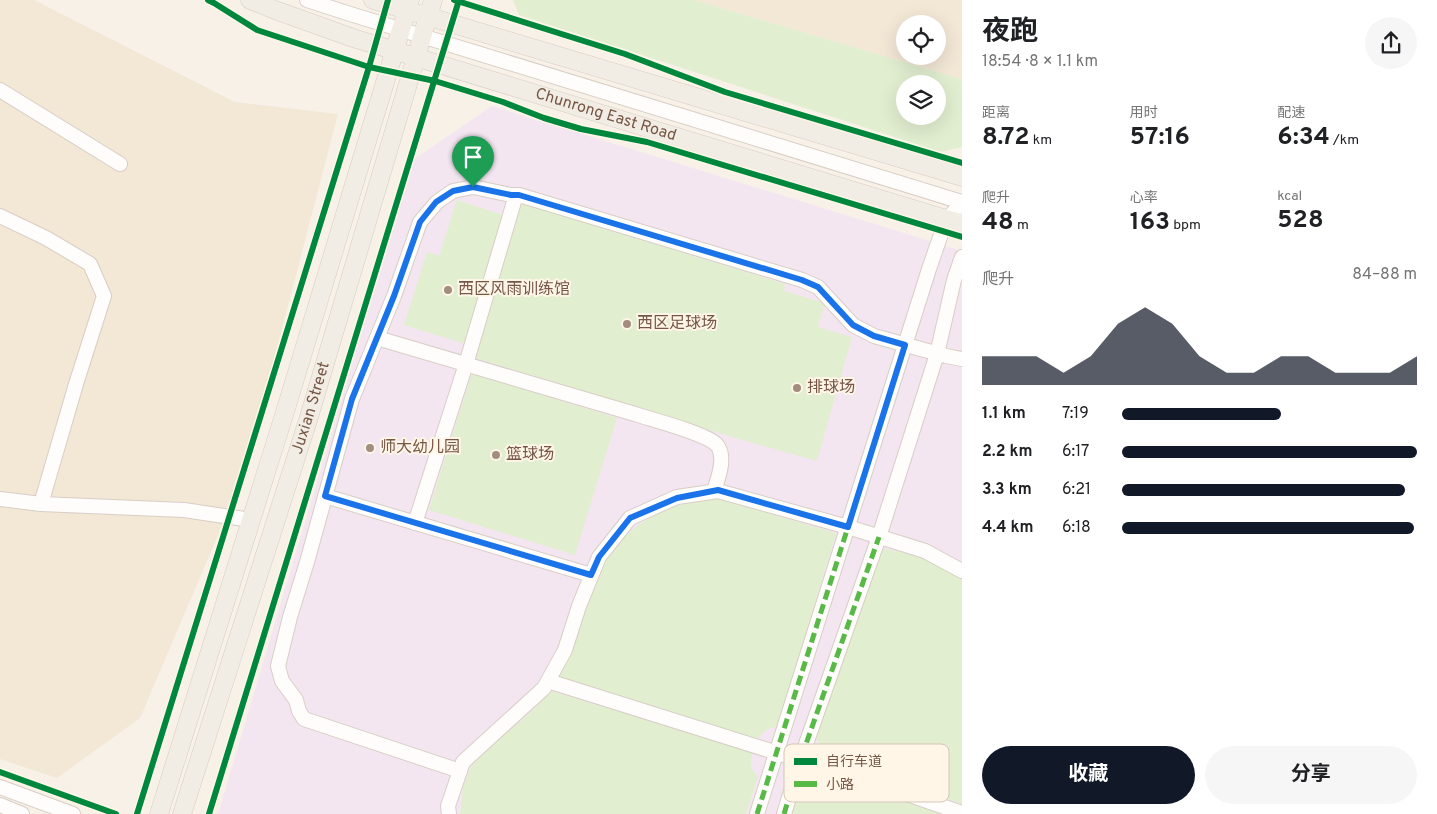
<!DOCTYPE html>
<html lang="zh">
<meta charset="utf-8">
<style>
body{margin:0;font-family:Overpass,"Noto Sans SC",sans-serif;background:#f6f6f6;color:#202124;height:100vh;display:flex;flex-direction:column;font-size:19px;white-space:nowrap}
*{box-sizing:border-box;margin:0}
p{font-size:16px;color:#757577}
.icon{flex:none;width:28px;height:28px;fill:none;stroke:currentColor;stroke-width:2;stroke-linecap:round;stroke-linejoin:round}
.map{position:relative;flex:1;overflow:hidden}
.sheet{display:flex;flex-direction:column;background:#fff;width:475px}
.sheet>*{flex:none}
.controls{position:absolute;left:896px;top:15px;display:grid;gap:10px}
.controls a{display:grid;place-items:center;width:50px;height:50px;border-radius:50%;background:#fff;box-shadow:0 5px 20px #0002;font-size:25px}
.pin{position:absolute;display:grid;place-items:center;width:42px;height:42px;color:#fff;margin:-51px -21px;border-radius:50% 50% 50% 0;rotate:-45deg;box-shadow:0 0 5px #0007}
.pin .icon{rotate:45deg}
.round{display:grid;place-items:center;flex:none;width:52px;height:52px;border-radius:26px;background:#f6f6f6}
.head{display:flex;align-items:center;justify-content:space-between;height:85px;padding:0 20px}
h1{font-size:28px;font-weight:700;line-height:38px}
.figures{display:grid;grid-template-columns:repeat(3,1fr);gap:8px;height:85px;padding:5px 20px}
.figures div{display:grid;align-content:center}
.figures b{font-size:25px;font-weight:700}
.figures small{font-size:14px;font-weight:400}
.figures p{font-size:14px}
.chart{height:140px;padding:10px 20px}
.chart p{display:flex;justify-content:space-between}
.chart svg{width:100%;height:90px;margin-top:5px;fill:#111827;opacity:.7}
.primary-button{display:flex;gap:10px;margin-top:auto;padding:10px 20px}
.primary-button a{flex:1;height:58px;border-radius:30px;background:#111827;color:#fff;font-size:20px;font-weight:700;line-height:58px;text-align:center}
.primary-button a+a{background:#f6f6f6;color:#202124}
ul{padding:0 20px;list-style:none;font-size:16px}
li{display:grid;grid-template-columns:80px 60px 1fr;align-items:center;height:38px}
li i{height:12px;border-radius:6px;background:#111827}
main{display:flex;flex:1;min-height:0}
.map>svg:first-child{display:block}
.residential{fill:#f3e7d6;fill-rule:evenodd}
.education{fill:#f3e6f1}
.green{fill:#e2eed0;fill-rule:evenodd}
.lines{fill:none;stroke-linecap:round;stroke-linejoin:round}
.minor-casing{stroke:#d8cec5;stroke-width:16}
.major-casing{stroke:#d6ccc3;stroke-width:19}
.minor{stroke:#fefdfb;stroke-width:14}
.major{stroke:#f2ede4;stroke-width:18}
.quiet{stroke:#58b947;stroke-width:5;stroke-dasharray:10 5;stroke-linecap:butt}
.cycleway-casing{stroke:#fff6e8;stroke-width:9}
.cycleway{stroke:#00873e;stroke-width:6}
.route-casing{stroke:#fff;stroke-width:10}
.route{stroke:#1a73e8;stroke-width:6}
.poi-dot{fill:#a38d7e;stroke:#fff6e8;stroke-width:2}
.labels{text-anchor:middle;dominant-baseline:central;stroke-width:4;stroke-linejoin:round;paint-order:stroke}
.street-label{font-size:16px;fill:#765746;stroke:#fff6e8}
.poi-label{font-size:16px;fill:#765746;stroke:#fff6e8;text-anchor:start}
.key{fill:#fff6e8;stroke:#d6c6b7;stroke-width:1}
.key-label{font-size:14px;fill:#765746}
</style>
<main>
<div class="map">
<svg width="962" height="814" viewBox="0 0 962 814">
<rect width="100%" height="100%" fill="#f7f1e7"/>
<g class="residential">
<path d="M0,0H34L235,102L338,114L244,474L140,718L57,778L0,759Z"/>
<path d="M694,0H962V79ZM905,24H938V56H905Z"/>
</g>
<path class="education" d="M492,106L962,251V814H218L413,160Z"/>
<g class="green">
<path d="M513,0H694L962,79V147L941,152L519,15ZM905,84H938V116H905Z"/>
<path d="M457,200L506,216L465,344L404,325L427,252L439,256Z"/>
<path d="M518,202L785,284L784,291L825,303L818,327L852,337L817,461L742,440L469,356Z"/>
<path d="M472,373L617,418L575,555L429,510Z"/>
<path d="M716,498L836,533L778,727C769,727 763,731 758,739L556,678C573,655 580,627 588,600C591,590 598,570 603,561C621,532 654,512 686,503C695,500 706,499 716,498Z"/>
<path d="M873,547C894,550 915,554 934,563C944,567 953,573 962,578V804L823,758C823,749 821,743 814,736Z"/>
<path d="M551,691L752,752L751,768L758,777L746,814H460L463,787L472,765L490,747L532,711Z"/>
<path d="M816,773L947,814H787L795,792C807,793 814,784 816,773Z"/>
</g>
<g class="lines">
<g class="minor-casing">
<g id="minor">
<path d="M307,0L347,13L962,202"/>
<path d="M0,90L120,164"/>
<path d="M0,216L46,238L90,264L104,296L76,384L41,504"/>
<path d="M377,338C463,363 549,388 635,414C653,420 704,433 716,444C727,455 718,479 714,491"/>
<path d="M325,496L591,575"/>
<path d="M0,499L41,504L184,510L251,520"/>
<path d="M415,523L466,364L516,195"/>
<path d="M548,681L889,788L962,813"/>
<path d="M460,771L304,719L299,711L296,700L282,681L278,666L290,617L307,562L352,399L394,296L420,222L437,202L453,191L473,187L511,195H519L802,280L818,287L853,325L874,336L946,356L962,359"/>
<path d="M0,787L73,814"/>
<path d="M0,805L22,814"/>
<path d="M449,814L448,806L463,762L544,688L565,650L579,606L599,557L630,518L677,497L718,491L848,527L925,551L962,571"/>
<path d="M757,814L929,269L946,220L962,203"/>
<path d="M784,814L800,761L879,537L937,354L954,280L962,257"/>
</g>
</g>
<g class="major-casing">
<g id="major">
<path id="s1" d="M250,0L275,10L353,38L962,224"/>
<path d="M373,0L962,177"/>
<path d="M159,814L285,412L410,0"/>
<path id="s2" d="M182,814L309,417L433,0"/>
</g>
</g>
<use href="#minor" class="minor"/>
<use href="#major" class="major"/>
<g class="quiet">
<path d="M757,814L848,527"/>
<path d="M784,814L800,761L879,537"/>
</g>
<g class="cycleway-casing">
<g id="cycleway">
<path d="M208,0L214,3L257,30L369,67L435,81L503,102L544,118L581,129L647,142L962,237"/>
<path d="M454,0L625,54L725,92L962,163"/>
<path d="M0,772L116,814"/>
<path d="M137,814L369,67L388,0"/>
<path d="M209,814L459,0"/>
</g>
</g>
<use href="#cycleway" class="cycleway"/>
</g>
<g class="lines">
<g class="route-casing">
<path id="route" d="M473,187L511,195H519L802,280L818,287L853,325L874,336L905,345L848,527L718,490L677,498L630,518L599,557L591,575L325,496L352,399L394,296L420,222L436,202L453,191Z"/>
</g>
<use href="#route" class="route"/>
</g>
<g class="poi-dot">
<circle cx="448" cy="290" r="5"/>
<circle cx="627" cy="324" r="5"/>
<circle cx="797" cy="388" r="5"/>
<circle cx="370" cy="448" r="5"/>
<circle cx="496" cy="455" r="5"/>
</g>
<g class="labels">
<g class="street-label">
<text stroke="none"><textPath href="#s1" startOffset="374">Chunrong East Road</textPath></text>
<text stroke="none"><textPath href="#s2" startOffset="426">Juxian Street</textPath></text>
</g>
<g class="poi-label">
<text x="458" y="290">西区风雨训练馆</text>
<text x="637" y="324">西区足球场</text>
<text x="807" y="388">排球场</text>
<text x="380" y="448">师大幼儿园</text>
<text x="506" y="455">篮球场</text>
</g>
</g>
<rect x="784" y="744" width="165" height="58" rx="8" class="key"/>
<rect x="794" y="758" width="23" height="7" fill="#00873e"/>
<rect x="794" y="781" width="23" height="6" fill="#58b947"/>
<g class="key-label">
<text x="826" y="766">自行车道</text>
<text x="826" y="789">小路</text>
</g>
</svg>
<div class="controls">
<a><svg class="icon" aria-label="locate" viewBox="0 0 24 24"><circle cx="12" cy="12" r="6"/><path d="M12 2v4M12 18v4M2 12h4M18 12h4"/></svg></a>
<a><svg class="icon" aria-label="layers" viewBox="0 0 24 24"><path d="M12 4l9 5-9 5-9-5zM3 14l9 5 9-5"/></svg></a>
</div>
<div class="pin" style="left:473px;top:187px;background:#1e9e55"><svg class="icon" aria-label="arrive" viewBox="0 0 24 24"><path d="M6 21V4h12l-3 4 3 4H6"/></svg></div>
</div>
<section class="sheet">
<div class="head"><div><h1>夜跑</h1><p>18:54 · 8 × 1.1 km</p></div><a class="round"><svg class="icon" aria-label="share" viewBox="0 0 24 24"><path d="M12 15V3M7 8l5-5 5 5M5 13v7h14v-7"/></svg></a></div>
<div class="figures">
<div><p>距离</p><b>8.72<small> km</small></b></div>
<div><p>用时</p><b>57:16</b></div>
<div><p>配速</p><b>6:34<small> /km</small></b></div>
</div>
<div class="figures">
<div><p>爬升</p><b>48<small> m</small></b></div>
<div><p>心率</p><b>163<small> bpm</small></b></div>
<div><p>kcal</p><b>528</b></div>
</div>
<div class="chart"><p><span>爬升</span>84–88 m</p>
<svg viewBox="0 0 160 44" preserveAspectRatio="none"><path d="M0 44V30L10 30L20 30L30 38L40 30L50 14L60 6L70 14L80 30L90 38L100 38L110 30L120 30L130 38L140 38L150 38L160 30V44z"/></svg>
</div>
<ul>
<li><b>1.1 km</b>7:19<i style="width:54%"></i></li>
<li><b>2.2 km</b>6:17<i style="width:100%"></i></li>
<li><b>3.3 km</b>6:21<i style="width:96%"></i></li>
<li><b>4.4 km</b>6:18<i style="width:99%"></i></li>
</ul>
<div class="primary-button"><a>收藏</a><a>分享</a></div>
</section>
</main>
